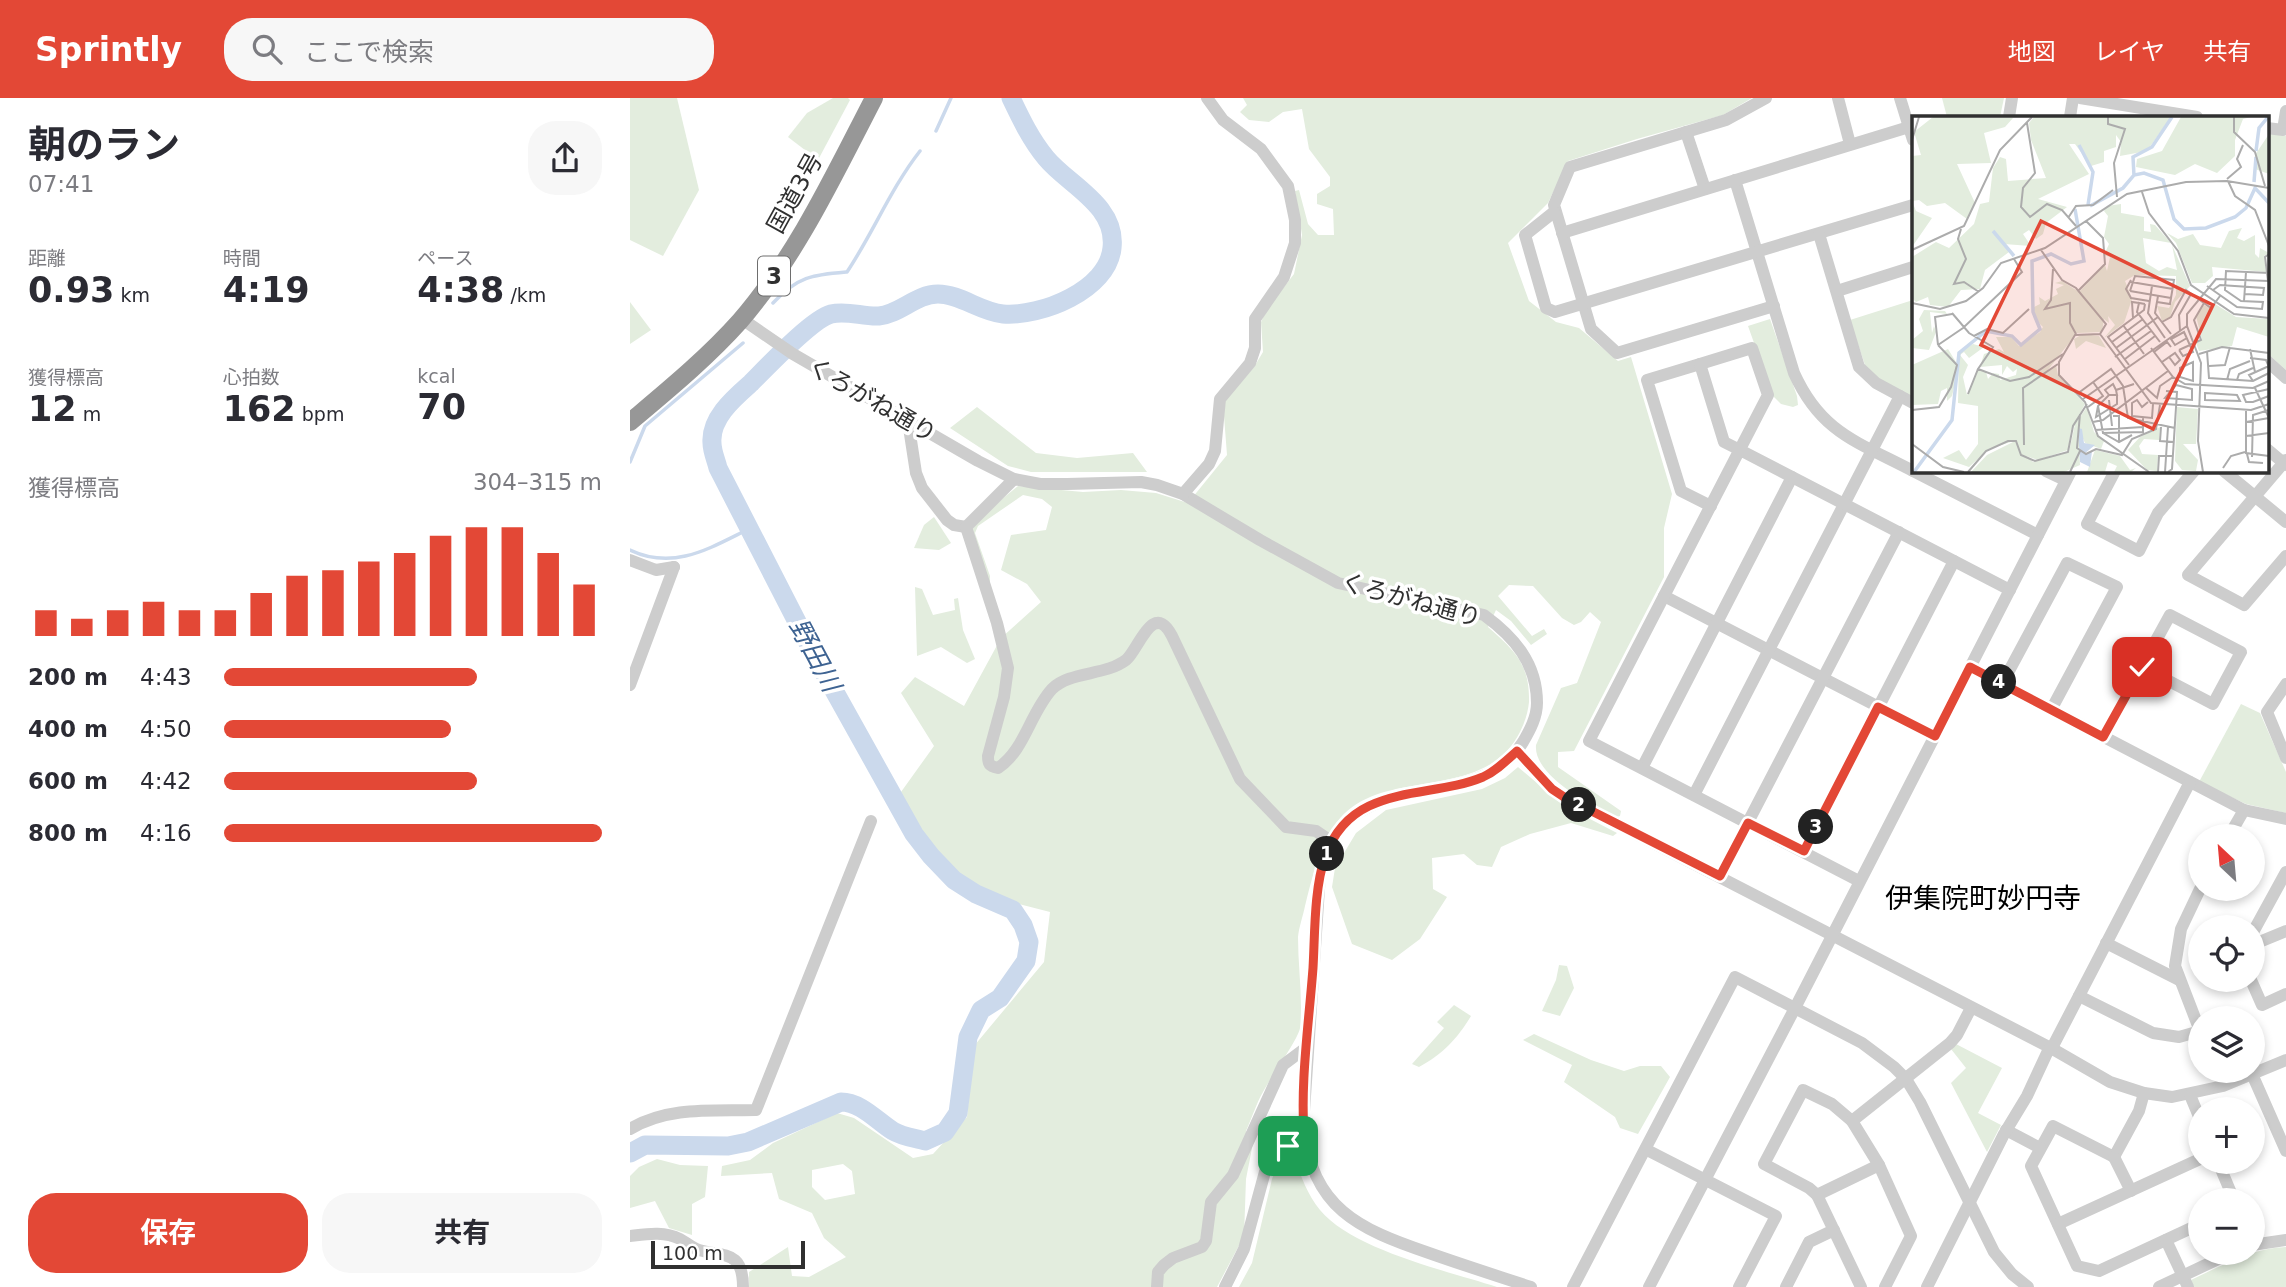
<!DOCTYPE html>
<html lang="ja">
<meta charset="utf-8">
<style>
body{margin:0;font-family:"DejaVu Sans","Noto Sans JP",sans-serif;background:#f7f7f7;color:#2b2b33;height:100vh;display:flex;flex-direction:column;font-size:26px;white-space:nowrap}
*{box-sizing:border-box;margin:0}
p{font-size:23px;color:#7c7c81}
.icon{flex:none;width:38px;height:38px;fill:none;stroke:currentColor;stroke-width:2;stroke-linecap:round;stroke-linejoin:round}
.map{position:relative;flex:1;overflow:hidden}
.panel{display:flex;flex-direction:column;background:#fff;width:630px}
.panel>*{flex:none}
.needle{width:46px;rotate:334deg}
.buttons{position:absolute;left:1558px;top:726px;display:grid;gap:14px}
.buttons a{display:grid;place-items:center;width:77px;height:77px;border-radius:50%;background:#fff;box-shadow:0 4px 10px #0003;font-size:35px}
.scale{position:absolute;left:21px;bottom:18px;width:154px;box-sizing:border-box;padding-left:7px;border:4px solid #303030;border-top:0;font-size:19px;line-height:24px;white-space:nowrap;color:#303030;-webkit-text-stroke:5px #fff;paint-order:stroke}
.pin{position:absolute;display:grid;place-items:center;width:60px;height:60px;color:#fff;margin:-30px;border-radius:14px;box-shadow:0 4px 10px #0006}
.km{position:absolute;width:35px;height:35px;margin:-18px;border-radius:50%;background:#222;color:#fff;font-size:19px;line-height:35px;text-align:center}
.round{display:grid;place-items:center;flex:none;width:74px;height:74px;border-radius:28px;background:#f7f7f7}
.overview{display:flex;align-items:center;justify-content:space-between;height:119px;padding:0 28px}
h1{font-size:38px;font-weight:700;line-height:52px}
.stats{display:grid;grid-template-columns:repeat(3,1fr);gap:10px;height:119px;padding:7px 28px}
.stats div{display:grid;align-content:center}
.stats b{font-size:35px;font-weight:700}
.stats small{font-size:19px;font-weight:400}
.stats p{font-size:19px}
.chart{height:196px;padding:14px 28px}
.chart p{display:flex;justify-content:space-between}
.chart svg{width:100%;height:126px;margin-top:7px;stroke:#e34836;stroke-width:6}
.action{display:flex;gap:14px;margin-top:auto;padding:14px 28px}
.action a{flex:1;height:80px;border-radius:28px;background:#e34836;color:#fff;font-size:28px;font-weight:700;line-height:80px;text-align:center}
.action a+a{background:#f7f7f7;color:#2b2b33}
ul{padding:0 28px;list-style:none;font-size:23px}
li{display:grid;grid-template-columns:112px 84px 1fr;align-items:center;height:52px}
li i{height:18px;border-radius:9px;background:#e34836}
header{display:flex;align-items:center;gap:42px;box-sizing:border-box;height:98px;padding:0 35px;background:#e34836;color:#fff}
header strong{font-size:33px}
nav{display:flex;gap:38px;margin-inline-start:auto;font-size:24px}
.search{width:490px;height:63px;background:#f7f7f7;display:flex;align-items:center;gap:18px;box-sizing:border-box;padding:0 24px;border-radius:28px;color:#7c7c81;font-size:26px}
main{display:flex;flex:1;min-height:0}
.map>svg:first-child{display:block}
.green{fill:#e3edde;fill-rule:evenodd}
.lines{fill:none;stroke-linecap:round;stroke-linejoin:round}
.stream{stroke:#cbd9ec;stroke-width:3.5}
.river{stroke:#cbd9ec;stroke-width:19}
.minor{stroke:#cdcdcd;stroke-width:12}
.highway{stroke:#979797;stroke-width:18}
.route-casing{stroke:#fff;stroke-width:14}
.route{stroke:#e34836;stroke-width:9}
.labels{text-anchor:middle;dominant-baseline:central;stroke-width:7;stroke-linejoin:round;paint-order:stroke}
.shield{fill:#fff;stroke:#6e6e6e;stroke-width:2}
.shield-label{font-size:23px;font-weight:bold;fill:#303030}
.street-label{font-size:24px;fill:#303030;stroke:#fff}
.water-label{font-size:26px;font-style:italic;fill:#3e6392;stroke:#fff}
.quarter-label{font-size:28px;fill:#000;stroke:#fff}
.inset-river{fill:none;stroke:#cbd9ec;stroke-width:3.5}
.inset-road{fill:none;stroke:#acacac;stroke-width:2}
.view{fill:#e34836;fill-opacity:0.15;stroke:#e34836;stroke-width:3.5}
.inset-edge{fill:none;stroke:#303030;stroke-width:3.5}
</style>
<header>
<strong>Sprintly</strong>
<div class="search"><svg class="icon" aria-label="search" viewBox="0 0 24 24"><circle cx="10" cy="10" r="6"/><path d="M15 15l6 6"/></svg>ここで検索</div>
<nav><a>地図</a><a>レイヤ</a><a>共有</a></nav>
</header>
<main>
<section class="panel">
<div class="overview"><div><h1>朝のラン</h1><p>07:41</p></div><a class="round"><svg class="icon" aria-label="share" viewBox="0 0 24 24"><path d="M12 15V3M7 8l5-5 5 5M5 13v7h14v-7"/></svg></a></div>
<div class="stats">
<div><p>距離</p><b>0.93<small> km</small></b></div>
<div><p>時間</p><b>4:19</b></div>
<div><p>ペース</p><b>4:38<small> /km</small></b></div>
</div>
<div class="stats">
<div><p>獲得標高</p><b>12<small> m</small></b></div>
<div><p>心拍数</p><b>162<small> bpm</small></b></div>
<div><p>kcal</p><b>70</b></div>
</div>
<div class="chart"><p><span>獲得標高</span>304–315 m</p>
<svg viewBox="0 0 160 44" preserveAspectRatio="none"><path d="M5 44V35M15 44V38M25 44V35M35 44V32M45 44V35M55 44V35M65 44V29M75 44V23M85 44V21M95 44V18M105 44V15M115 44V9M125 44V6M135 44V6M145 44V15M155 44V26"/></svg>
</div>
<ul>
<li><b>200 m</b>4:43<i style="width:67%"></i></li>
<li><b>400 m</b>4:50<i style="width:60%"></i></li>
<li><b>600 m</b>4:42<i style="width:67%"></i></li>
<li><b>800 m</b>4:16<i style="width:100%"></i></li>
</ul>
<div class="action"><a>保存</a><a>共有</a></div>
</section>
<div class="map">
<svg width="1656" height="1189" viewBox="0 0 1656 1189">
<rect width="100%" height="100%" fill="#fff"/>
<g class="green">
<path d="M0,0H47L69,92L33,158L0,142Z"/>
<path d="M203,0H218L220,2L188,62L158,39L177,15Z"/>
<path d="M613,0H1122L1093,17L1007,41L938,63L918,105L878,145L899,203L926,224L949,230L988,263L1001,259L1042,396L1034,430V479L944,653L928,654V669L991,713L990,718L987,719C963,709 903,678 906,647L931,590L947,585L971,524L960,514L951,524L944,527L932,520L903,488L879,487L868,498L902,538L914,531L917,536L901,547L881,523L866,512L858,529C884,552 900,566 899,604C898,614 895,624 890,634C852,709 744,664 704,729C688,754 682,780 675,808C673,818 669,829 668,839C668,869 673,900 670,930C668,942 640,980 633,994C626,1006 622,1020 616,1033L623,1045L616,1081L614,1138L587,1189H119V1174L158,1149L162,1178L179,1179L216,1159L194,1140L182,1115L149,1101L142,1075L91,1078L92,1068L120,1062L143,1045L207,1015L224,1020L283,1060L303,1056L337,1019L344,948L414,864L420,814L358,798L315,779L285,734L271,694L304,648L271,595L285,579L334,608L371,540L411,504L397,486L371,472L381,437L416,432L422,409L412,401L393,397L348,428L345,435L360,478V492L342,438L344,424L388,388L453,394L491,392L526,395L558,405L597,357L593,305L624,269L633,254L631,224L637,211L664,176L672,137L665,93L669,92L678,126L688,137H704L703,111L687,106V96L700,88V79L679,51L672,11L653,14L639,24L619,22L610,14L617,7ZM213,1066L222,1073L225,1096L195,1102L182,1089V1072Z"/>
<path d="M1312,0H1374L1370,19H1317Z"/>
<path d="M1637,35L1656,38V272L1637,255Z"/>
<path d="M1283,202V300L1245,279L1236,270L1220,222Z"/>
<path d="M0,204L21,232L0,246Z"/>
<path d="M1140,221L1167,298L1168,307L1163,309L1151,306L1143,298L1118,228Z"/>
<path d="M347,309L406,355L447,360L503,355L517,374H401L378,368L320,330Z"/>
<path d="M304,419L321,445L309,452L284,450L294,427Z"/>
<path d="M285,489L292,491L303,517L325,512L324,501L328,500L333,532L345,561L337,565L311,549L287,558Z"/>
<path d="M1611,606L1630,615L1656,674V715L1616,706L1569,684Z"/>
<path d="M888,669L933,707L987,735L983,738L941,725L900,736L871,749L862,769L847,767L834,756L802,760L803,791L817,799L790,841L762,862L722,846L702,789L705,770L726,735L756,712L852,691L875,680Z"/>
<path d="M929,867L937,868L944,890L930,918L912,913L926,882Z"/>
<path d="M824,907L841,918C827,941 813,956 789,969L782,966L814,930L807,924Z"/>
<path d="M904,936L961,962L994,973L1010,968H1031L1040,979L1008,1036L990,1030L985,1019L934,984L942,967L893,942Z"/>
<path d="M1326,946L1372,970L1348,1015L1371,1027L1357,1054L1321,985L1336,970L1321,951Z"/>
<path d="M659,1057L664,1059C671,1078 677,1096 690,1112C723,1152 818,1173 867,1189H609L622,1165L642,1081L647,1068Z"/>
<path d="M27,1061L50,1067L78,1068L75,1099L62,1106V1137L39,1130L25,1103L0,1110V1078L9,1069Z"/>
<path d="M1656,1149V1189H1564L1561,1182C1591,1168 1622,1150 1656,1149Z"/>
</g>
<g class="lines">
<g class="stream">
<path d="M306,33L321,0"/>
<path d="M143,205C168,178 182,177 217,174C243,135 261,90 290,53"/>
<path d="M0,364L15,328L113,245"/>
<path d="M0,452C44,473 80,450 119,431"/>
</g>
<path class="river" d="M0,1055L15,1047L98,1048L118,1044L211,1004C231,1004 247,1023 263,1033C273,1039 285,1040 295,1043L315,1034L328,1015L338,939L351,912L370,900L396,863L399,844L393,827L383,812L346,796L324,782L301,758L284,736L182,553L88,370C86,362 82,353 82,345C80,320 104,300 121,285C137,269 182,221 201,216C217,212 233,219 249,218C270,216 286,196 308,196C330,196 351,214 373,216C411,219 478,192 482,150C487,107 438,87 416,60C401,42 391,21 381,0"/>
<g class="minor">
<path d="M1136,0L1096,22L940,69L924,107L961,231L987,255L1144,208"/>
<path d="M1208,0L1220,46"/>
<path d="M1270,0L1283,42"/>
<path d="M1450,0L1567,19"/>
<path d="M1379,19L1382,0"/>
<path d="M1440,19L1443,0"/>
<path d="M1637,30L1653,32L1656,13"/>
<path d="M1056,34L1075,91"/>
<path d="M1105,82L1164,275C1191,335 1228,344 1283,373"/>
<path d="M924,114L895,137L916,210L925,214L1283,107"/>
<path d="M932,135L1279,29"/>
<path d="M1189,136L1229,269L1246,285L1283,305"/>
<path d="M1207,193L1283,169"/>
<path d="M112,221L163,256L348,363L384,381L410,386H437L511,384L527,387L553,396L630,442L708,485L854,517C884,539 907,565 907,605C907,619 900,632 893,644C856,704 776,680 725,717C705,731 697,753 690,776L673,1028C682,1110 728,1131 799,1155C833,1167 867,1178 901,1189"/>
<path d="M1637,263L1656,280"/>
<path d="M1070,266L1017,282L1051,393L1081,408"/>
<path d="M278,323L286,375L292,390L317,422L324,427L336,429"/>
<path d="M1637,351L1656,367"/>
<path d="M1656,362L1558,477L1614,507L1656,458"/>
<path d="M1283,373L1408,437"/>
<path d="M1416,373L1435,382"/>
<path d="M1485,373L1457,426L1509,453L1528,415L1564,373"/>
<path d="M1594,373L1656,424"/>
<path d="M553,396L579,366L585,353L590,301L620,265L625,250V221L654,179L665,145V122L658,88L631,51L593,22L577,0"/>
<path d="M336,429L367,525L378,570L374,599L358,658C358,666 359,668 368,670C395,652 400,615 422,591C440,573 475,578 496,562C508,553 523,501 542,538L610,681L656,729L686,733L702,744"/>
<path d="M336,429L384,381"/>
<path d="M0,462L26,472L44,469"/>
<path d="M1034,498L1305,638"/>
<path d="M1340,569L1614,712L1656,721"/>
<path d="M1372,586L1437,465L1487,489L1421,612"/>
<path d="M1656,586L1637,614L1656,660"/>
<path d="M0,587L44,469"/>
<path d="M1473,639L1540,517L1611,554L1583,606L1512,569"/>
<path d="M887,654L922,691L934,699L1421,950L1480,984L1514,995L1542,999L1593,988L1656,962"/>
<path d="M1012,670L1162,379"/>
<path d="M1064,697L1270,298"/>
<path d="M1599,738L1614,712"/>
<path d="M1174,753L1324,463"/>
<path d="M1090,778L1269,434"/>
<path d="M1229,783L959,643C1019,528 1079,413 1138,297L1122,250L1070,266L1094,344L1110,352L1380,492"/>
<path d="M1622,836L1656,774"/>
<path d="M1476,845L1549,882"/>
<path d="M1622,847L1656,833"/>
<path d="M1621,882L1632,907L1656,896"/>
<path d="M1449,898L1523,935L1549,939L1570,933L1545,868L1551,831L1570,791"/>
<path d="M1622,976L1656,1053"/>
<path d="M1514,995L1509,1013L1484,1059L1423,1028L1401,1068L1447,1168L1469,1173L1570,1126"/>
<path d="M1560,997L1570,1021"/>
<path d="M0,1031C38,1008 83,1013 126,1012L241,723"/>
<path d="M1376,1032L1410,1050"/>
<path d="M1017,1052L1146,1118L1109,1189"/>
<path d="M1484,1059L1501,1093"/>
<path d="M1588,1064L1604,1102"/>
<path d="M1249,1067L1281,1138L1255,1189"/>
<path d="M1187,1097L1179,1090L1134,1066L1173,992L1202,1006L1222,1023"/>
<path d="M1428,1126L1570,1061"/>
<path d="M0,1138C17,1136 34,1133 50,1141C56,1144 62,1150 69,1152C94,1159 113,1152 113,1189"/>
<path d="M1536,1142L1558,1189"/>
<path d="M1622,1147L1656,1142"/>
<path d="M527,1189L528,1174L534,1167L543,1160L572,1149L576,1143L581,1104L603,1077L653,967L677,949"/>
<path d="M595,1189L614,1151L636,1070L649,1053L658,1048L675,1045"/>
<path d="M943,1189L1105,879L1232,945L1264,969L1276,981L1290,1004L1364,1154L1382,1176L1398,1189"/>
<path d="M1019,1189L1165,910L1441,373"/>
<path d="M1156,1189L1179,1144L1204,1132"/>
<path d="M1231,1189L1187,1097L1249,1067L1222,1023L1320,945L1327,937L1341,910"/>
<path d="M1297,1189L1374,1036L1397,998L1417,955L1424,946L1560,684"/>
<path d="M1529,1189L1601,1155"/>
</g>
<path class="highway" d="M0,324C38,292 77,260 110,223C167,157 204,77 244,0"/>
</g>
<g class="lines">
<g class="route-casing">
<path id="route" d="M658,1048L675,1045C669,992 679,924 683,870C685,835 684,791 695,759C703,736 718,718 739,708C775,691 817,694 853,679C866,673 876,663 887,653L922,691L934,699L1090,778L1118,725L1174,753L1248,609L1305,638L1340,569L1473,639L1512,569"/>
</g>
<use href="#route" class="route"/>
</g>
<g class="labels">
<rect class="shield" x="128" y="158.5" width="32" height="39" rx="5"/>
<g class="shield-label">
<text x="144" y="178">3</text>
</g>
<g class="street-label">
<text transform="translate(165 95) rotate(-61)">国道3号</text>
<text transform="translate(242 302) rotate(30)">くろがね通り</text>
<text transform="translate(781 502) rotate(15)">くろがね通り</text>
</g>
<g class="water-label">
<text transform="translate(185 557) rotate(62)">野田川</text>
</g>
<g class="quarter-label">
<text x="1353" y="800">伊集院町妙円寺</text>
</g>
</g>
<g transform="translate(1282 18)">
<rect width="357" height="357" fill="#fff"/>
<path d="M21,1L101,2L93,11L72,17L79,47L45,48L63,87L55,103L33,87L15,90L7,84L0,85L4,95L20,102L0,131V40L9,39L2,16ZM122,1H259L235,35L208,40L209,26L204,19V31L192,35V46L179,50L163,28H157L177,58L126,83L155,91L134,107L131,118L124,123L117,114L111,118L119,130L92,128L97,136L73,154L68,173L49,174L36,191L18,189L16,181L4,186L0,182V141L24,126L37,132L62,108L68,88L77,86L81,52L88,41L94,43L96,65L134,62L119,24L117,7ZM269,1H339L331,3L323,24V40L305,57L283,48L263,59L224,51L225,43L250,35ZM357,18V58L343,53V39ZM209,88V97L232,101V115L239,116L238,108L243,109L259,127L231,122L234,147L247,155L255,151L265,154L260,129L278,170L263,186L258,201L250,205L245,190L257,192L264,179V160L223,159L213,165L220,183L212,207L192,222L203,209L196,200L197,207L192,203L190,216L165,217L135,255L113,272L144,249L146,259L173,288L159,314L156,334L126,344L114,340L121,346L157,336L163,308L175,291L182,316L192,325L189,333L173,327L166,312L168,349L152,356H59L75,339L105,324L77,333L57,351L31,342L47,334L54,344L66,328V290L46,287L47,237L61,228L72,231L57,242L52,236L48,239L56,249L51,261L55,279L66,254L74,256L76,263L81,257L87,258L88,264L104,259L105,253L101,256L95,250L90,259V249L68,251L72,238L87,233L92,236L84,221H99L107,230L128,216L131,211L122,202V191L128,188L127,181L133,185L146,178L144,173L152,169L143,167L141,175L143,167L150,165L167,176L193,149L195,155L198,141L192,139L197,128L192,121L196,100L192,95L195,90ZM330,112L325,122L332,125L343,119V138L347,142L348,132L357,137L352,140L354,156L300,151L301,160L293,167H280L264,127L255,117L266,123L281,118L288,129L309,132L317,115ZM303,188L324,201L357,203V221L325,211L320,230L287,235L284,227L290,224L284,200L292,189L299,193ZM12,194L33,195L35,198L18,196L20,217L22,210L24,216L17,234L0,232V224L11,215L7,203ZM171,218L187,220L194,232L174,225L164,233L162,223ZM36,233L47,251L40,280L35,285V272L29,275L26,288L0,289V249ZM265,291L286,293L284,328H271L286,344L284,355L270,354L263,345ZM248,311L247,324L232,323L227,330L230,338L246,339L245,355L235,354L216,334L228,321ZM183,334L208,340L218,354L224,352L219,356H202L205,350L196,346L193,356H175Z" fill="#e3edde"/>
<path d="M166,312L170,313L172,327L183,329L172,338L180,335L178,351L168,346Z" fill="#cbd9ec"/>
<path class="inset-river" d="M167,29L181,56L176,89M344,35L347,12L356,1M222,60L221,41L240,31L260,1M342,66L344,41M178,90L211,72L222,59L232,57L251,64L262,103L272,113L294,112L323,101L334,92L343,72L357,87M81,115L102,140M2,356L40,304L47,237L74,215L100,220L109,229L128,213L121,196L120,145L139,138L159,148L172,145L163,93"/>
<path class="inset-road" d="M196,1V8L213,13L202,47L205,81M322,1V16L343,36L353,70M115,7L123,57L111,72L109,91L118,101L135,88L150,94L164,110M0,24L7,1M315,63L329,51L325,43L331,29M316,65L323,80L343,94L357,130M230,76L237,97L266,135L279,169L322,198L357,202M156,102L164,90L181,89L201,74M49,113L46,123L54,143L42,168L52,166L67,176M0,134L52,110L88,34L120,1M129,134L150,164L164,172L194,208L188,218L163,219L147,246V259L173,286L186,320L237,356M141,153L139,184L133,193L158,187V207L164,218M219,164L214,173L219,182L237,185M356,165L353,141L357,138M219,166L261,173M240,170L236,197L253,222M295,170L325,191L350,193L351,186L329,185L313,174L314,155L357,157M167,174L193,148L191,122L174,105M301,174L308,169L352,172L351,179L333,178M218,175L223,160L262,164L258,188L245,186M218,175L259,182M246,180L243,197L259,218M332,185L334,156M0,187L28,193L54,185L71,172L89,147L133,132L215,78L274,66L315,65L357,72M233,188L227,187L225,196L248,226M40,197L57,217L81,231L66,253L98,265L117,261L151,238M221,202L220,186L227,187M250,206L259,201L274,174L299,192L308,180M211,209L232,238M268,215L267,199L279,178M188,218L239,287L339,294L357,288M62,220L75,213L91,217L117,193M200,226L231,203M26,229L51,212L110,156L102,143M26,229L23,201L40,198M204,232L246,201M239,232L261,261L273,268L341,272L357,265M338,233L343,256M267,234L271,240L281,236L272,216L259,223L263,229L275,222M267,234L289,224L282,204L292,187M295,235L297,262L341,265L357,257M242,236L255,226L259,231M287,238L310,231L357,237M203,241L239,215M338,242L354,244L357,251M213,243L243,220M250,246L263,237L268,244L263,249L257,241M281,246V265L268,261V252ZM217,249L196,221L232,194L233,188M297,250L313,249L318,231M315,264L318,253L338,245M325,264L327,258L341,252M341,265L337,259L357,250M222,268L204,274L205,279H197L186,290L191,317L231,316V302M264,269L280,273V284L253,282ZM234,272L245,282L248,270L261,261M343,272L357,302M357,273L331,279L334,286H341L357,280M254,275L265,276L260,353L256,356M293,277L325,279L328,285L293,284ZM56,278L66,253M165,278L199,253L211,270L216,302L263,312M197,279L193,274L201,268L204,274M171,283L275,210M197,284L200,310M236,286L230,291L225,284L220,287V300L240,302L241,288M186,290L184,301L205,288V279M176,291L191,280L181,266M0,294L27,291L39,271L45,249L26,229M334,294V337L357,340M168,298L165,332L174,338L184,333L210,339L220,323L244,313L248,289M201,300H207V326M181,306L191,304L256,255M334,306L357,302M249,311L248,325L262,326M183,314L231,311M191,317L207,326L220,319M334,320L357,317M0,328L31,351L52,356M112,329L111,272L146,248M335,338L337,346L351,347M340,341L341,299L357,294M311,352L319,340L333,336M56,356L74,335L96,325H104L109,339L123,345L156,336L161,310L175,288M158,356L168,335M246,356L247,340H261M253,356L256,311M291,356L286,325L289,247L275,210V198L304,163L357,165"/>
<path class="view" d="M129,105L301,189L241,313L69,229Z"/>
<rect width="357" height="357" class="inset-edge"/>
</g>
</svg>
<div class="buttons">
<a><svg class="needle" viewBox="-14 -14 28 28"><path d="M0-13l5 13h-10z" fill="#e53935"/><path d="M0 13l5-13h-10z" fill="#7c7c81"/></svg></a>
<a><svg class="icon" aria-label="locate" viewBox="0 0 24 24"><circle cx="12" cy="12" r="6"/><path d="M12 2v4M12 18v4M2 12h4M18 12h4"/></svg></a>
<a><svg class="icon" aria-label="layers" viewBox="0 0 24 24"><path d="M12 4l9 5-9 5-9-5zM3 14l9 5 9-5"/></svg></a>
<a>+</a>
<a>−</a>
</div>
<div class="scale">100 m</div>
<div class="pin" style="left:658px;top:1048px;background:#1e9e55"><svg class="icon" aria-label="arrive" viewBox="0 0 24 24"><path d="M6 21V4h12l-3 4 3 4H6"/></svg></div>
<div class="pin" style="left:1512px;top:569px;background:#d93025"><svg class="icon" aria-label="check" viewBox="0 0 24 24"><path d="M5 12l5 5 9-10"/></svg></div>
<b class="km" style="left:697px;top:756px">1</b>
<b class="km" style="left:949px;top:707px">2</b>
<b class="km" style="left:1186px;top:729px">3</b>
<b class="km" style="left:1369px;top:584px">4</b>
</div>
</main>
